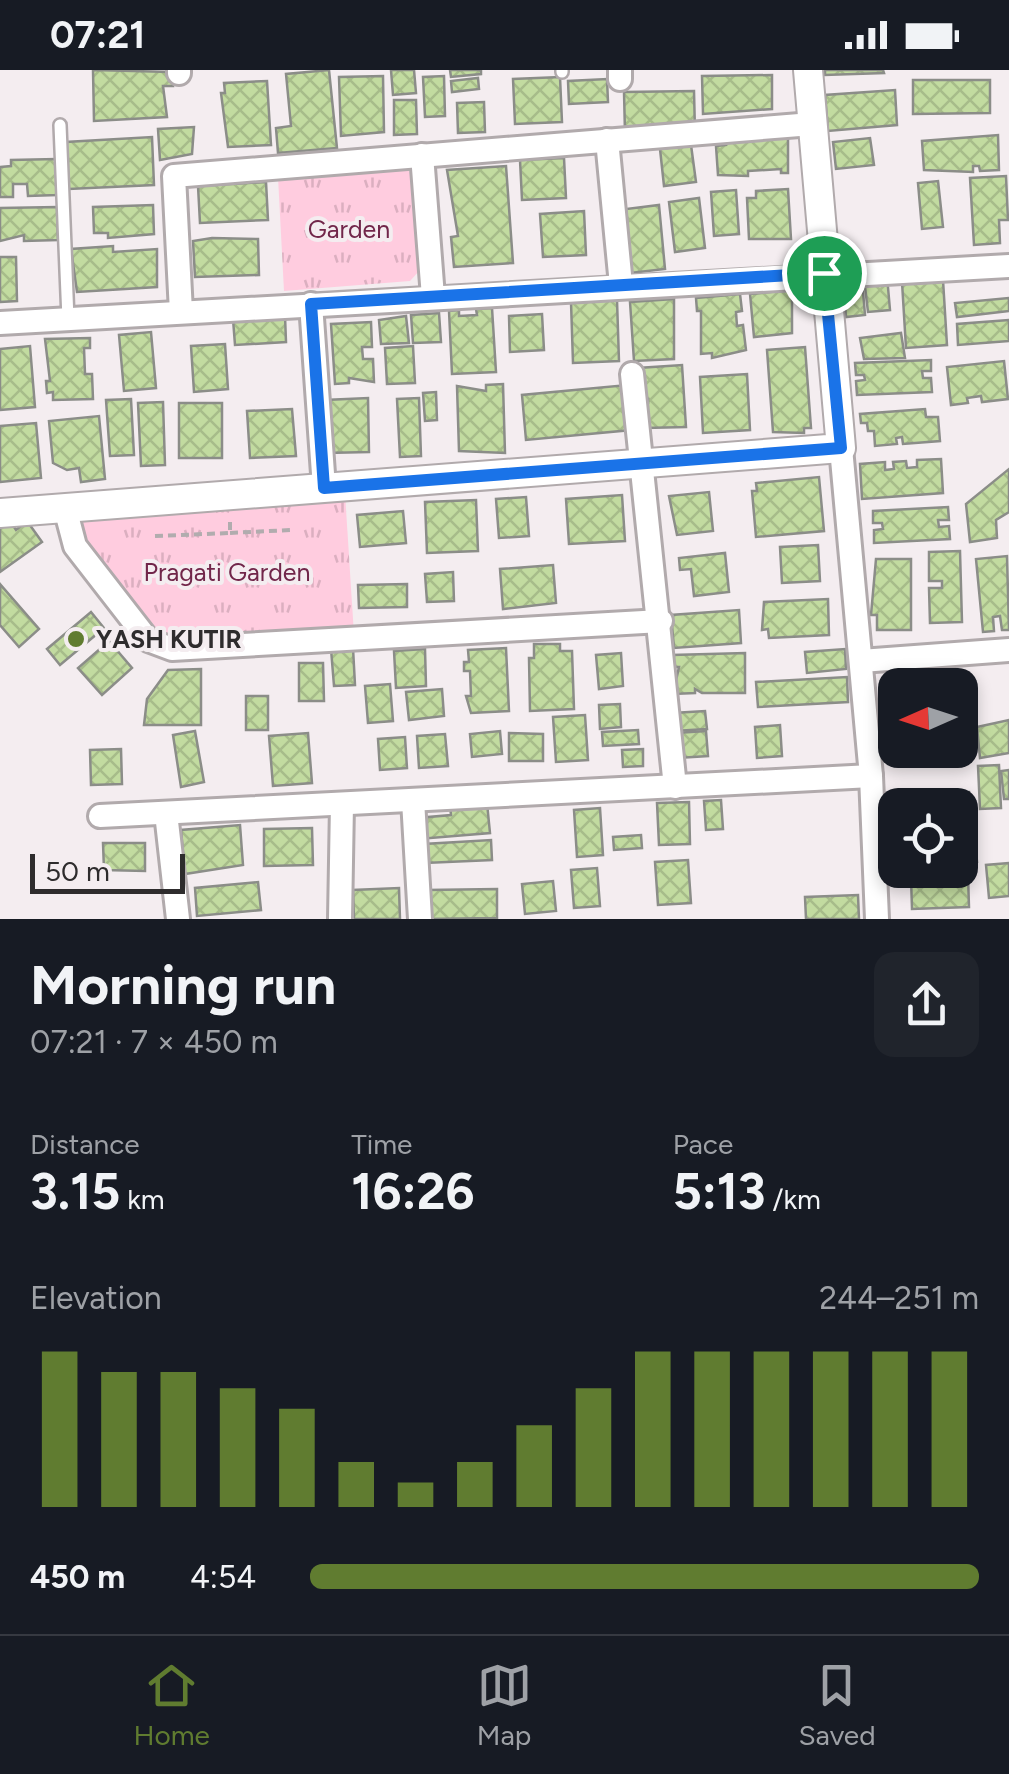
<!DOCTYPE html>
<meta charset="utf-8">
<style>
body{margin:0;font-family:Figtree,sans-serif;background:#20242c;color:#f1f3f6;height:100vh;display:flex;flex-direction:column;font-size:38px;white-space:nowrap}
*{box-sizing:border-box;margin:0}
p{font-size:32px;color:#9ea1a6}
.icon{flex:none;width:55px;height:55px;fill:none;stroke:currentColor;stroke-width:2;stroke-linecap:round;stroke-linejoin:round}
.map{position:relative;height:849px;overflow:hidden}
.details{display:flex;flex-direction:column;background:#171b24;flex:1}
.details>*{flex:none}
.needle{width:65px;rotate:267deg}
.tools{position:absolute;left:878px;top:598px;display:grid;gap:20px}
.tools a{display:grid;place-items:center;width:100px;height:100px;border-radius:20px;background:#171b24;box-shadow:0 5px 15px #0003;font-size:50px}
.scale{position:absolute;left:30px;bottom:25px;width:155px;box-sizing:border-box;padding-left:10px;border:5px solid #2e2c2d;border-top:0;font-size:28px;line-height:35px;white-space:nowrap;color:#2e2c2d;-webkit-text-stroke:8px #f4edf0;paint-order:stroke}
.pin{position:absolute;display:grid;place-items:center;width:85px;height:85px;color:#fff;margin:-42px;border:5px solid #fff;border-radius:50%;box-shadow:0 2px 10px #0007}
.round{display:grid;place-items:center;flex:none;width:105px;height:105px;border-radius:20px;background:#20242c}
.head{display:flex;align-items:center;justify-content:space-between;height:170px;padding:0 30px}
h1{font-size:55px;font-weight:700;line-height:75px}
.stats{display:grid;grid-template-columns:repeat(3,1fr);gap:15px;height:170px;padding:10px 30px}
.stats div{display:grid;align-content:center}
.stats b{font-size:50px;font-weight:700}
.stats small{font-size:28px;font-weight:400}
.stats p{font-size:28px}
.chart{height:280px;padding:20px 30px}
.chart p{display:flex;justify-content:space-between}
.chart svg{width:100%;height:180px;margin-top:10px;stroke:#607c30;stroke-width:6}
ul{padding:0 30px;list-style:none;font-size:32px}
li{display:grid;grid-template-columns:160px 120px 1fr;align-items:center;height:75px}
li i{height:25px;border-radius:12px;background:#607c30}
.status{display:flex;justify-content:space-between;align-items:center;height:70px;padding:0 50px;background:#171b24;direction:ltr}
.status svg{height:28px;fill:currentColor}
.tab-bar{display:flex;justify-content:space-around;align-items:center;height:140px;border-top:2px solid #363941;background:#171b24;font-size:28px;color:#9ea1a6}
.tab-bar a{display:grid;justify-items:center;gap:5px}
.tab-bar .active{color:#607c30}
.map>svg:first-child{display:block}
.park{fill:url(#park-tufts)}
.building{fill:url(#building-cross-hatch);stroke:#8b8d88;stroke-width:2.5}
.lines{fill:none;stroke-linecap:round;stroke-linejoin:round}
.service-casing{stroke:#b1aaac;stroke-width:16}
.minor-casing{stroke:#b1aaac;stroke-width:28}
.tertiary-casing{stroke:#b1aaac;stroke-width:32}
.path{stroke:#b1acae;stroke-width:4;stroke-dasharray:8 5;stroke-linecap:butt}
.service{stroke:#fff;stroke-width:11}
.minor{stroke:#fff;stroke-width:22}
.tertiary{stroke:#fff;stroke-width:28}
.route-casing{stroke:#fff;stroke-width:20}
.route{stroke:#1a73e8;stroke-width:12}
.poi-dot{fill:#607c30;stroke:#f4edf0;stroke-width:4}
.labels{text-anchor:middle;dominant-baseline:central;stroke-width:8;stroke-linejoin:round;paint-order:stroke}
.park-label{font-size:25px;fill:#71264a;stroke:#f4edf0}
.poi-label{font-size:25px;font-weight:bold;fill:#2e2c2d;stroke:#f4edf0;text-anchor:start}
</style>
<div class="status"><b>07:21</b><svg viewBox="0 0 49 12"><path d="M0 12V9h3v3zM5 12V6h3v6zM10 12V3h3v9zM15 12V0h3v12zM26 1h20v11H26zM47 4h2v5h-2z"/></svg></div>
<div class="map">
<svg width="1009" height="849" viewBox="0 0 1009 849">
<defs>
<pattern id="park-tufts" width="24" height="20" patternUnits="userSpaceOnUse" patternTransform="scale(2.5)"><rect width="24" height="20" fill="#ffccdf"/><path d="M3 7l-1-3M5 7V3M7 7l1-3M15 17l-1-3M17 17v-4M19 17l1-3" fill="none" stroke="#dbafc0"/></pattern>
<pattern id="building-cross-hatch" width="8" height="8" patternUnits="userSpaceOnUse" patternTransform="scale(2.5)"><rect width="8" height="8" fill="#c2dba0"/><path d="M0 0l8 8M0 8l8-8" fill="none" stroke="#a7bc8a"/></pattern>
</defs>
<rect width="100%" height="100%" fill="#f4edf0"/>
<g class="park">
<path d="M406,97L414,108L420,200L410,211L284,221L278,107Z"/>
<path d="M345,423L354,565L173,576C130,557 82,486 68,442Z"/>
</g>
<g class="building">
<path d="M93,0L172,2L173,16H163L167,47L94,51Z"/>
<path d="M329,0L337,78L278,83L276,58L291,56L286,4Z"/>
<path d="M391,0H414L416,23L393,25Z"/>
<path d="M450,0H481V4L451,7Z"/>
<path d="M825,0H883L884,3L825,5Z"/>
<path d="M772,5V39L703,44L702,6Z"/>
<path d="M383,6L384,62L341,66L339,7Z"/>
<path d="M444,6L445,46L425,47L423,7Z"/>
<path d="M560,7L562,52L515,54L513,9Z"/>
<path d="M478,8L479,19L452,22L451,11Z"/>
<path d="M607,9L608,32L569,34L568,11Z"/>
<path d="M913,10H990V43L913,44Z"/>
<path d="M267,11L271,75L228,77L221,23H225L224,13Z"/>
<path d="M895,20L897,55L828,61L825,25Z"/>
<path d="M694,21L695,62L625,63L624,22Z"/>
<path d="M394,30H416L417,64L394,65Z"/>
<path d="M484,32L485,62L458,63L457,33Z"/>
<path d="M194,57L192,84L160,90L158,59Z"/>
<path d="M788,65V103H781V99L748,101V106L718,105L716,76L726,75L725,70Z"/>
<path d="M998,65L999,100L980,101L979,96H973V102L924,100L922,71Z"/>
<path d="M152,67L154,115L69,119L66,72Z"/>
<path d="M870,68L874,95L836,99L833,72Z"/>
<path d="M691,75L696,112L664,116L660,79Z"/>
<path d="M564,88L566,128L522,130L520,90Z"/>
<path d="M56,89L57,125L28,126L27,114H13V127H0V97L11,96V90Z"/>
<path d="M506,96L513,193L454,197L451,167L458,166L447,100Z"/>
<path d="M1006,106L1008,150H999L1000,173L974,175L970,108Z"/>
<path d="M938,111L943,157L922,159L918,113Z"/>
<path d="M266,112L268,150L200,153L198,116Z"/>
<path d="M788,119L791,169H749L747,128H756V121Z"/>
<path d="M736,120L739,164L714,166L711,122Z"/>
<path d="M699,128L705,178L675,182L669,132Z"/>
<path d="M153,135L154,164L108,168V163H94L93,137Z"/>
<path d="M659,135L665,199L630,203L626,139Z"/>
<path d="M57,137L58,170L24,171V165L0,171V138Z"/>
<path d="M584,141L586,185L543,187L540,144Z"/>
<path d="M212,168L258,169L259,205L195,207L193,171Z"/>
<path d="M113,176V182L157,179V217L77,222L71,179Z"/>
<path d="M0,187H16L17,231L0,232Z"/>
<path d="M887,206L890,240L868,242L864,208Z"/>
<path d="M862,210L865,245L846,247L843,211Z"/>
<path d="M943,210L947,275L906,278L902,212Z"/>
<path d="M792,220V263L754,267L750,224Z"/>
<path d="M740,224L742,241L736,242L737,256L743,255L746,280L712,288V283L701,284V241H697L696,228Z"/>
<path d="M1009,228V241L957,247L955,233Z"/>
<path d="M674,229V289L634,291L630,232Z"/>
<path d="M617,230L619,291L573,293L571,232Z"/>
<path d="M492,238L496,302L452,304L449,241L459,240V246L477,245L476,239Z"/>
<path d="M439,243L441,272L413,273L411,245Z"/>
<path d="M542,244L544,280L510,282L509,246Z"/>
<path d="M285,246L286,272L235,275L233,249Z"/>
<path d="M406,246L409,273L381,274L379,250Z"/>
<path d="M1009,250V271L958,275L957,254Z"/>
<path d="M371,252L372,277H362L363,289H373L374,312L349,308V313L335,314L331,254Z"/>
<path d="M151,262L156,318L124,321L119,265Z"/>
<path d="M901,263L905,288L864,289L860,268Z"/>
<path d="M90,268V278H84L85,304H92L93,329L53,330V322L47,323L46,311H50L45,269Z"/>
<path d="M225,274L228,319L194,322L191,276Z"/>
<path d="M30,276L35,337L0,340V279Z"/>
<path d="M413,276L415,313L387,314L385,278Z"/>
<path d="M805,277L811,358H804V363L773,362L767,280Z"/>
<path d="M931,290V301H922L923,308H931L932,322L857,325L856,311L865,310L864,305H856L855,293Z"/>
<path d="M1004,291L1008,329L982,332L981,326L967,328L968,333L951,335L947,297Z"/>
<path d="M682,295L686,357L645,358L640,334L648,333V329H640L638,298Z"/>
<path d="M747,304L750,360L703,363L700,307Z"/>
<path d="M503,314L505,383L459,381L457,316L486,321V315Z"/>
<path d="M627,315L631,360L526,370L522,325Z"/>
<path d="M436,322L437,350L425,351L423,323Z"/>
<path d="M368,328L369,382L326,383L325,330Z"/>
<path d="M419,328L421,386L400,387L397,329Z"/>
<path d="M131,329L134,385L110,386L106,330Z"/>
<path d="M163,332L165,395L141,396L138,333Z"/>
<rect x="179" y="333" width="43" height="55"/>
<path d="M292,339L296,386L250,388L247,341Z"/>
<path d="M925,339L926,347H938L940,371L903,374L902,367L896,368L897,374L875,376L874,361H868L867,353H861L860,344Z"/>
<path d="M99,346L105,409L81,412L79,398L67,400L53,393L49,351Z"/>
<path d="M36,353L41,408L0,412V356Z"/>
<path d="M941,389L943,423L862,429L860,394L885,392V400L894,399L893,392L906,391L907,398L917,397V390Z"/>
<path d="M1009,399V442L996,450L997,468L970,472L966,434Z"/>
<path d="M819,407L824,461L756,467L752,421H757L756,413Z"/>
<path d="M709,422L713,461L677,465L669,426Z"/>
<path d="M622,425L625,471L569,474L566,429Z"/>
<path d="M526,427L529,466L499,468L496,429Z"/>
<path d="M476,430L478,481L427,483L425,432Z"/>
<path d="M948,437L949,450H938L939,457L949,456L950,469L874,473V460L883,459L882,453H873V441Z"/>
<path d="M403,441L406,473L360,477L357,445Z"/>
<path d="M27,451L42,472L0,502V457L12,454L16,460Z"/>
<path d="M818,475L820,511L782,513L780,477Z"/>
<path d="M960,481L962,552L930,553L929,518H942V511H929V482Z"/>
<path d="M725,483L729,522L694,526L691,499L680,500L679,488Z"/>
<path d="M1007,486L1009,560H1002L1000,546L993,547L994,561L983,562L976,489Z"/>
<path d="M876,489H911V560H877V545H871Z"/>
<path d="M553,495L556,533L503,539L500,499Z"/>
<path d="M453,502L454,531L427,532L425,504Z"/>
<path d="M0,514L39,559L19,577L0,555Z"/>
<path d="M407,514V537L359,538L358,515Z"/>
<path d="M828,529L829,565L769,568L768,559L762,560L764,532Z"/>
<path d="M739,540L741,573L674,578L671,545Z"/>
<path d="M91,542L104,558L60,595L47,579Z"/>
<path d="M109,571L132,598L102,625L78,598Z"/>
<path d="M534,574H560V581H572L574,639L530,641L529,588H534Z"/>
<path d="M353,578L355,615L334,616L331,579Z"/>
<path d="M506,578L509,641L471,643L466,626H471L470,601H464V592H469L468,580Z"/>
<path d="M425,579L426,616L396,618L394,581Z"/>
<path d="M845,579L846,599L807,603L805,582Z"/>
<path d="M621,583L623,616L599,619L596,585Z"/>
<path d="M745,583V623H702L695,619V623L673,624L679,597H673L672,585Z"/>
<path d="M299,593H323L324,631H299Z"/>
<path d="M201,599V655H144L147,629L168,600Z"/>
<path d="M847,607L848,632L758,637L756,612Z"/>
<path d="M390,614L393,651L368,653L365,616Z"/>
<path d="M442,619L444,646L409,650L406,622Z"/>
<rect x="246" y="626" width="22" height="34"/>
<path d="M620,634L621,657L600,659L599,635Z"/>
<path d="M705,641L707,659L674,661L673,643Z"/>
<path d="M585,645L588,690L556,692L553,647Z"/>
<path d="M1009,650V683L980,688L977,657Z"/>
<path d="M780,655L782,686L757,688L755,657Z"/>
<path d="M638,660L639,674L603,676L602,662Z"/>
<path d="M195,661L204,712L181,717L173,665Z"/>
<path d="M500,661L502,684L472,687L470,664Z"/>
<path d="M706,661L708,686L678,688L676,663Z"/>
<path d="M308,663L312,713L273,716L269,666Z"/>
<path d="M509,663L543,664V691H509Z"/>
<path d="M445,664L448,696L419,698L417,666Z"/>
<path d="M405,667L407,698L380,700L378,669Z"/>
<path d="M121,679L122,714L91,715L90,680Z"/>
<path d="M643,679V696L623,697L622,680Z"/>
<path d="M999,695L1001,738L980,739L978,696Z"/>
<path d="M1009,700V729H1004L1001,701Z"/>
<path d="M969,722L971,751L960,752V735H901L900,726Z"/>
<path d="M721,730L723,759L706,760L704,731Z"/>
<path d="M689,732L690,774L659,775L657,733Z"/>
<path d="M487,733L490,763L419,769L417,748L451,745L450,736Z"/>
<path d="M600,738L603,785L577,787L574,740Z"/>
<path d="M240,755L243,795L185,804L181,760Z"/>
<path d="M974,756L977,792L960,794V757Z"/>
<path d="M312,758L313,795L264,796V759Z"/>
<path d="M641,765L642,778L614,780L613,767Z"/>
<path d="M491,770L492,790L425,793L424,774Z"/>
<path d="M103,773H145V801L104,800Z"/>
<path d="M688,790L691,833L658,835L655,792Z"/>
<path d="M1009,793V826L989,828L986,795Z"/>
<path d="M597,798L600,836L574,838L571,800Z"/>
<path d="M968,805L969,837L912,839L911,808Z"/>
<path d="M553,811L556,841L525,844L522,814Z"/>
<path d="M258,812L261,840L197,846L195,818Z"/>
<path d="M399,818L400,849H354L353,820Z"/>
<path d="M497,819V848L427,849V820Z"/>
<path d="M858,825L859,849H806L805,827Z"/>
</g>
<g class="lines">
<g class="service-casing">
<g id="service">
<path d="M562,0V2"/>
<path d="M60,55L68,249"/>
</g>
</g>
<g class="minor-casing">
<g id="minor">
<path d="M620,0V9"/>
<path d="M179,3V0"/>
<path d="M607,70L621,215"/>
<path d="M422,85L433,227"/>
<path d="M311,234L324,418"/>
<path d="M181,242L174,106L812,54"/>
<path d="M0,253L1009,196"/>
<path d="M632,304L675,717"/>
<path d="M841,378L871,706L877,849"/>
<path d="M65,438L75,476L148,570L172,579L661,551"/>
<path d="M861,591L1009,580"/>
<path d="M413,730L420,849"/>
<path d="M166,743L178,849"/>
<path d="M100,746L871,706"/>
<path d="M340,849L342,734"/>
</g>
</g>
<g class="tertiary-casing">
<path id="tertiary" d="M0,443L841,378L808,0"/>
</g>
<g class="path">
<path d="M230,463L292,460"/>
<path d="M155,466L230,463V450"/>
</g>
<use href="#service" class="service"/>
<use href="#minor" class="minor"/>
<use href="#tertiary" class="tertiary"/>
</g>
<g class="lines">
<g class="route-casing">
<path id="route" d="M824,203L841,378L324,418L311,234Z"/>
</g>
<use href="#route" class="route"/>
</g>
<circle class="poi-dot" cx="76" cy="569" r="10"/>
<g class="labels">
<g class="park-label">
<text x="349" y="159">Garden</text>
<text x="227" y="502">Pragati Garden</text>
</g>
<g class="poi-label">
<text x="96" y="569">YASH KUTIR</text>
</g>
</g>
</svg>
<div class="tools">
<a><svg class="needle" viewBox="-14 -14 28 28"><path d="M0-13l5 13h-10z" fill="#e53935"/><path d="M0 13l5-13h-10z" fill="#9ea1a6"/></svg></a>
<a><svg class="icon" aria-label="locate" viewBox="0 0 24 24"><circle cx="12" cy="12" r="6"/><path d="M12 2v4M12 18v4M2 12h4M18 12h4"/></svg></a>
</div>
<div class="scale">50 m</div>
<div class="pin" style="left:824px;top:203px;background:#1e9e55"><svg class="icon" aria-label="arrive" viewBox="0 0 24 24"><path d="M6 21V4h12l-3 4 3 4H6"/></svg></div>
</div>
<section class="details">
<div class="head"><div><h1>Morning run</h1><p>07:21 · 7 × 450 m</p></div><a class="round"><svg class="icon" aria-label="share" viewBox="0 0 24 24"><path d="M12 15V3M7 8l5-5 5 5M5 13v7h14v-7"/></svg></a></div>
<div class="stats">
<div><p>Distance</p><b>3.15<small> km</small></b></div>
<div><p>Time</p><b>16:26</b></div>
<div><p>Pace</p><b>5:13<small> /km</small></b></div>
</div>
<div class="chart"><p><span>Elevation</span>244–251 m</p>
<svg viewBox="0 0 160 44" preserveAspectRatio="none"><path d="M5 44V6M15 44V11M25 44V11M35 44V15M45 44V20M55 44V33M65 44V38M75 44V33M85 44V24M95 44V15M105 44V6M115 44V6M125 44V6M135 44V6M145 44V6M155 44V6"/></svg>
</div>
<ul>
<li><b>450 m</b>4:54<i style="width:100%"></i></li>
</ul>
</section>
<nav class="tab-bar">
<a class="active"><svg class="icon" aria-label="home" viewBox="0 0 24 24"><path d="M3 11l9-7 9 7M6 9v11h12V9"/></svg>Home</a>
<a><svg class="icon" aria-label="map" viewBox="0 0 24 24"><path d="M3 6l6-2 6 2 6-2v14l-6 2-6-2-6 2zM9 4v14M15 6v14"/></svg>Map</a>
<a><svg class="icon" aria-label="saved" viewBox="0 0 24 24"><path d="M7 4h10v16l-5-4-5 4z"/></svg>Saved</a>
</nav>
